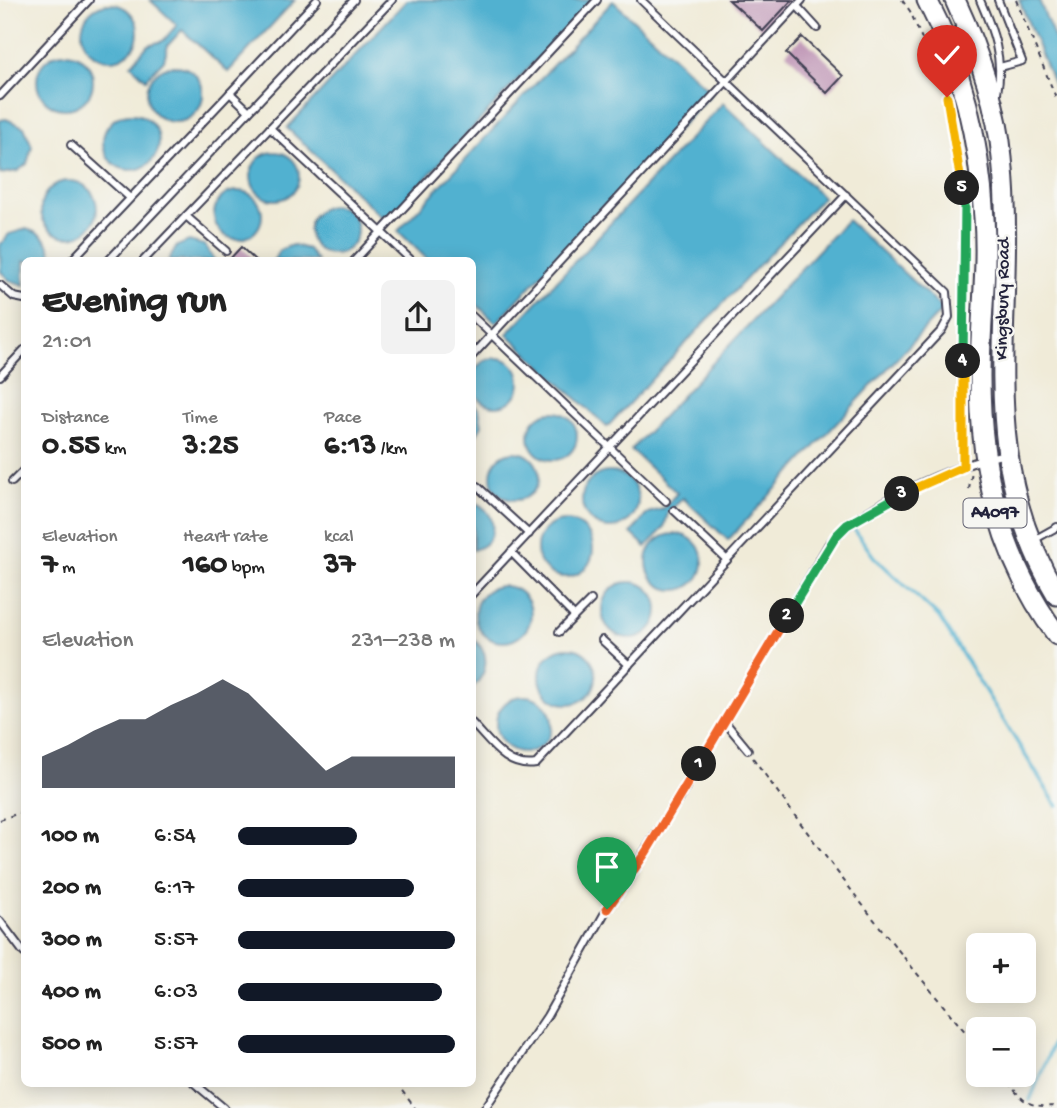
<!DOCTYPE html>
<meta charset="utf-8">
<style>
body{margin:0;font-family:"Gochi Hand",sans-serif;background:#f2f2f2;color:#222;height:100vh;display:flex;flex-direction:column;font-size:26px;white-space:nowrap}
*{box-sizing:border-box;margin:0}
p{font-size:23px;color:#767676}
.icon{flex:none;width:38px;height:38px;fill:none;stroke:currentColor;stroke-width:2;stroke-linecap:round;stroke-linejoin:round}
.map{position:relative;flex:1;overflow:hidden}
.details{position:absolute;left:21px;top:257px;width:455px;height:830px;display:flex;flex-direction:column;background:#fff;border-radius:10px;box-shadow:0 4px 18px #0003}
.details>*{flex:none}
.tools{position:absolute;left:966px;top:933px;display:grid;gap:14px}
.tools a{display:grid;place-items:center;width:70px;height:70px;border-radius:10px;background:#fff;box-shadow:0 4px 18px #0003;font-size:35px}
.pin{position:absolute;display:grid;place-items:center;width:60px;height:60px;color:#fff;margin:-72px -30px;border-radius:50% 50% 50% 0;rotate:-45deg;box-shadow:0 0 7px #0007}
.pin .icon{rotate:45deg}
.km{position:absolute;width:35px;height:35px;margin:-18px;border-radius:50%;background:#222;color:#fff;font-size:19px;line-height:35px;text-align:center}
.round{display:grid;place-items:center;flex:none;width:74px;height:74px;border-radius:10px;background:#f2f2f2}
.head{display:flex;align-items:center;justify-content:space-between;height:119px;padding:0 21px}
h1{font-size:38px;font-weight:800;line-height:52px}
.metrics{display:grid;grid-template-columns:repeat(3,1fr);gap:10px;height:119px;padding:7px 21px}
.metrics div{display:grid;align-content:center}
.metrics b{font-size:30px;font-weight:800}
.metrics small{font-size:19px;font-weight:400}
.metrics p{font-size:19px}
.chart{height:196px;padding:14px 21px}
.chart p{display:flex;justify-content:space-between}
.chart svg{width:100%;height:126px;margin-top:7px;fill:#111827;opacity:.7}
ul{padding:0 21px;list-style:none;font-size:23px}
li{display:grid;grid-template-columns:112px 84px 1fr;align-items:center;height:52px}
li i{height:18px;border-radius:9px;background:#111827}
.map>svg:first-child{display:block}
.water{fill:#51b1d0;stroke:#3a6a86;stroke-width:2}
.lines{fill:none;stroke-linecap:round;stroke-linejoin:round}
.stream{stroke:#51b1d0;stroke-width:3.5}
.building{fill:#c39cba}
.service-casing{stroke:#414053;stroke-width:10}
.primary-casing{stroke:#414053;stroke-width:23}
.path{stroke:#414053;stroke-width:2;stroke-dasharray:5 5;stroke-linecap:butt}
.service{stroke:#fff;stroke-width:6}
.primary{stroke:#fff;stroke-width:19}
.split-1-casing{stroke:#fff;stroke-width:14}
.split-2-casing{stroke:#fff;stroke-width:14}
.split-3-casing{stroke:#fff;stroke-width:14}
.split-4-casing{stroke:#fff;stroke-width:14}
.split-5-casing{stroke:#fff;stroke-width:14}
.split-6-casing{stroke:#fff;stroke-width:14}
.split-1{stroke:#f0652b;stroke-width:9}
.split-2{stroke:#f0652b;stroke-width:9}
.split-3{stroke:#22a559;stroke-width:9}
.split-4{stroke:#f5b400;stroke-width:9}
.split-5{stroke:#22a559;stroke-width:9}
.split-6{stroke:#f5b400;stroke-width:9}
.labels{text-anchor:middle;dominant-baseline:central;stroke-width:5;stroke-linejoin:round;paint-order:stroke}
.shield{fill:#f6f6f2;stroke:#626272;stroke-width:2}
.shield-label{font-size:18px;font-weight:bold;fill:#22223b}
.street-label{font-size:19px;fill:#22223b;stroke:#f6f6f2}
</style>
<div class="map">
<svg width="1057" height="1108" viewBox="0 0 1057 1108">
<rect width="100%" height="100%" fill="#f6f6f2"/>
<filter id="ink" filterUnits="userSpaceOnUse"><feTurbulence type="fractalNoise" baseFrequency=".0143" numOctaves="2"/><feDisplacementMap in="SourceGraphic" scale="14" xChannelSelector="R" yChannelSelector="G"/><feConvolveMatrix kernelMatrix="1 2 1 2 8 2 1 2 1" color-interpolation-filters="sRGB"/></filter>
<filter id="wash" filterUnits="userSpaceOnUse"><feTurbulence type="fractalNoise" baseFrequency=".00686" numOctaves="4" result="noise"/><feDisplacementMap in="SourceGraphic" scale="28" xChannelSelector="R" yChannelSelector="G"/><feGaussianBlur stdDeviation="1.57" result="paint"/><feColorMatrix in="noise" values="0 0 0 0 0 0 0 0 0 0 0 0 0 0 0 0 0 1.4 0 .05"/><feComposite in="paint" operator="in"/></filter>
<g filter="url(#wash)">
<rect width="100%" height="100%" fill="#f0ebd8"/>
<g class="water">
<path d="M150,0H295L228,72L182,30L168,45L164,60L146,79L131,65L148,45L163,41L177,25Z"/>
<path d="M407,0H592L386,221L287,128Z"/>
<path d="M1019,0H1039L1057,45V93Z"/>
<path d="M613,1L712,93L496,323L473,301L472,261H429L398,231Z"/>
<circle cx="110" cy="32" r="28"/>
<circle cx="65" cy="81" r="28"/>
<circle cx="175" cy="94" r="28"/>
<path d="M723,103L823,197L607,427L507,334Z"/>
<circle cx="131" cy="142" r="28"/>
<path d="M6,119L24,127L32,146L27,164L18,171L0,174V120Z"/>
<circle cx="275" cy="176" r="24"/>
<circle cx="69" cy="209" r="28"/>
<circle cx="238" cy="215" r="24"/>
<circle cx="333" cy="230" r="24"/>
<path d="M847,220L943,309L728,540L683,498L668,513L664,528L646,547L631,533L648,513L663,509L677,493L631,450Z"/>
<path d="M26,229C43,233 52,243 52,261H24V285L9,280L1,272L0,245L9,234Z"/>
<path d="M189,241L204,245L215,261H168L177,246Z"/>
<path d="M292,245L308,249L317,261H273L280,250Z"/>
<circle cx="496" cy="382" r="24"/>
<path d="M472,403L479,409L482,425L473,440Z"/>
<circle cx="553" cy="436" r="24"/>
<circle cx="515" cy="476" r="24"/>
<circle cx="610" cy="500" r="28"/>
<path d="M473,502C498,510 500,543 473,550Z"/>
<circle cx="565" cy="549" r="28"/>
<circle cx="675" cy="562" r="28"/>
<circle cx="630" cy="610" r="28"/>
<circle cx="503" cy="614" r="28"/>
<path d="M473,639C491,653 488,673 473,687Z"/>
<circle cx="568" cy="676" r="28"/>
<circle cx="524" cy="724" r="28"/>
</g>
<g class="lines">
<g class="stream">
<path d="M854,529L874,557L939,617L1057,806"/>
<path d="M1030,1100L1057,1034"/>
</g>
</g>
<g id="blocks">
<g class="building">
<path d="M729,0H792L763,31Z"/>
<path d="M802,37L843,76L827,93L786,53Z"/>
<path d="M241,247L256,261H228Z"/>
</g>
</g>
</g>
<g filter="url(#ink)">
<use href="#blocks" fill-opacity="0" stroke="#414053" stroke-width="2"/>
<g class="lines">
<g class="service-casing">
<g id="service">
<path d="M392,0L270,128L412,261"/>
<path d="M980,0C993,30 1004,59 997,93"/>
<path d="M998,0L1022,61L1000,67"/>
<path d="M797,6L817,28"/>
<path d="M0,96L89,0"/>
<path d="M249,111L230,93L317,0"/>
<path d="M71,145L130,198"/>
<path d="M186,216L226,251"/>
<path d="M71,261L230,93"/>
<path d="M108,261L354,0"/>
<path d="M143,261L270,128"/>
<path d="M354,261L597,0"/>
<path d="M0,285L14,297L24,299"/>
<path d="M472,316L666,501"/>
<path d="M472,356L802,0"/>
<path d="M0,376L24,350"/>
<path d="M12,482L24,470"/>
<path d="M477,486L529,534"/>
<path d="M674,510L727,560"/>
<path d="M1032,541L1057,527"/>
<path d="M511,552L574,616"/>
<path d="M472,594L846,195"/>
<path d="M559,632L591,600"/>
<path d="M602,640L629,665"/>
<path d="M725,722L748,750"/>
<path d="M472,723C491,743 507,769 536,764L942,330L949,317L947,292L641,0"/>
<path d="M0,921L24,953"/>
<path d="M194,1083L224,1108"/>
<path d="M485,1108L547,1016L607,909L684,791L828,545C862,504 954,465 1006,454"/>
</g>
</g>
<g class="primary-casing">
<g id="primary">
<path d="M927,0C963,69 979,140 984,218C988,270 980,324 980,376C980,471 1000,558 1057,635"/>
<path d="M955,0C978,50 997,103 1002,158C1018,314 970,449 1057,595"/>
</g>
</g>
<g class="path">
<path d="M902,0L910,11L947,97L965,204L963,456"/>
<path d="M1016,0L1057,100"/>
<path d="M969,489L972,472"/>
<path d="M753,758C824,857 899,954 978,1047"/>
<path d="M0,820L24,811"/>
<path d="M1002,1074C1022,1099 1023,1108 1057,1106"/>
<path d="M396,1083L415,1108"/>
</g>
<use href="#service" class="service"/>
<use href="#primary" class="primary"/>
</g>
</g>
<g class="lines" filter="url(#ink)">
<g class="split-1-casing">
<path id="split-1" d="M607,909L646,852L699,764"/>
</g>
<g class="split-2-casing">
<path id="split-2" d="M699,764L787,616"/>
</g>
<g class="split-3-casing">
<path id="split-3" d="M787,616L836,536L847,525L902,494"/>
</g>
<g class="split-4-casing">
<path id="split-4" d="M902,494L963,467V361"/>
</g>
<g class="split-5-casing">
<path id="split-5" d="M962,188L965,204L963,361"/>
</g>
<g class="split-6-casing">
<path id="split-6" d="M947,97L962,188"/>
</g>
<use href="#split-1" class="split-1"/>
<use href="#split-2" class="split-2"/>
<use href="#split-3" class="split-3"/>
<use href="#split-4" class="split-4"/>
<use href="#split-5" class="split-5"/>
<use href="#split-6" class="split-6"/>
</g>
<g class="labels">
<rect class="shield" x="963.5" y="498.5" width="63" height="29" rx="5"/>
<g class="shield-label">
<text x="995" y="513">A4097</text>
</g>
<g class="street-label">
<text transform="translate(1004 299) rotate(-89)">Kingsbury Road</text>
</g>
</g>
</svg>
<div class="tools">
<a>+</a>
<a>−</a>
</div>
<div class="pin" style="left:607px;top:909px;background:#1e9e55"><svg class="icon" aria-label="arrive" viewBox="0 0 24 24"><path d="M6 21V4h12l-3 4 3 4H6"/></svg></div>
<div class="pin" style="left:947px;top:97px;background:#d93025"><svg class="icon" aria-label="check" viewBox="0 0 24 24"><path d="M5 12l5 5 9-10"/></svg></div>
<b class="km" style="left:699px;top:764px">1</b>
<b class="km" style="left:787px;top:616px">2</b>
<b class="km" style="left:902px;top:494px">3</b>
<b class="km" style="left:963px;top:361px">4</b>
<b class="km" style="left:962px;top:188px">5</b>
<section class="details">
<div class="head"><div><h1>Evening run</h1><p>21:01</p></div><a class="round"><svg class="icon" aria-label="share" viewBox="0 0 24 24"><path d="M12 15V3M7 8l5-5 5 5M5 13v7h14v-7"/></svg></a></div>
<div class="metrics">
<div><p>Distance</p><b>0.55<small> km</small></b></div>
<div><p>Time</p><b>3:25</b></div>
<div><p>Pace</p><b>6:13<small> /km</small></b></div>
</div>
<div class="metrics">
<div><p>Elevation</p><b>7<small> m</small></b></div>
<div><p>Heart rate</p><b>160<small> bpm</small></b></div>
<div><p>kcal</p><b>37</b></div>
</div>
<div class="chart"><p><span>Elevation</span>231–238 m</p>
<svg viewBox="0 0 160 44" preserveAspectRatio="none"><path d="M0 44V33L10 29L20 24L30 20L40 20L50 15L60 11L70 6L80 11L90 20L100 29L110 38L120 33L130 33L140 33L150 33L160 33V44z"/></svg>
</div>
<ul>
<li><b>100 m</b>6:54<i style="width:55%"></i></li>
<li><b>200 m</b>6:17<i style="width:81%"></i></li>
<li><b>300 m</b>5:57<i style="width:100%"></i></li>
<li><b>400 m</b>6:03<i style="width:94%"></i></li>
<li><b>500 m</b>5:57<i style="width:100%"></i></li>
</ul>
</section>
</div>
